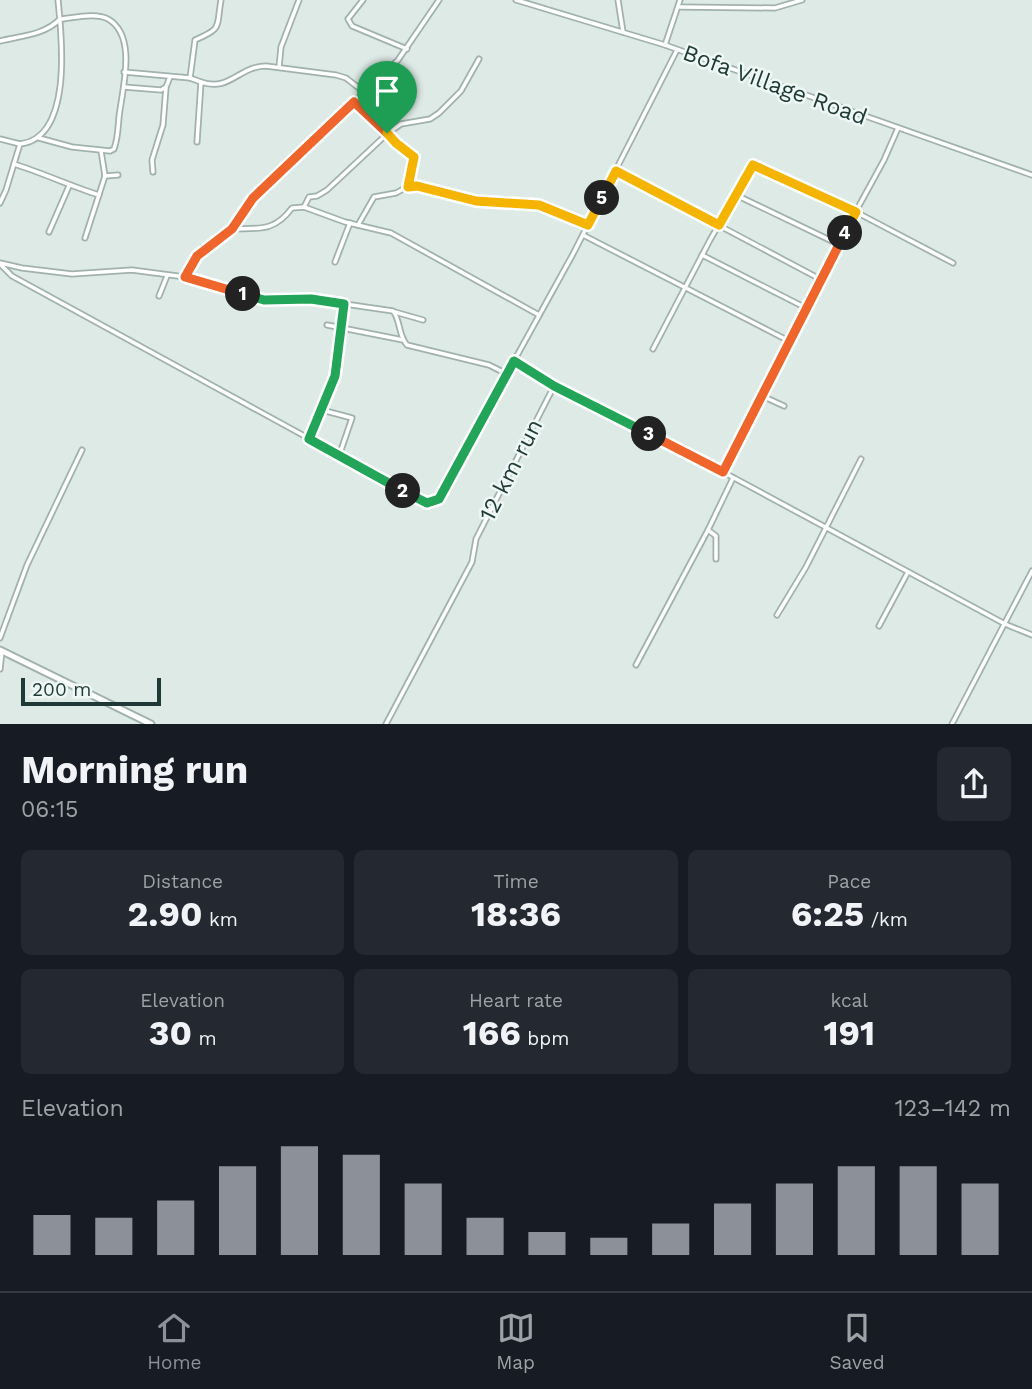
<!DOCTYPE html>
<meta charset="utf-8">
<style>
body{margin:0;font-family:"Work Sans",sans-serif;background:#242831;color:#f1f3f6;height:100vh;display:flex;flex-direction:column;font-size:26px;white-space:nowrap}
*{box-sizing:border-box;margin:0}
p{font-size:23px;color:#9ea1a6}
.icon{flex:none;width:38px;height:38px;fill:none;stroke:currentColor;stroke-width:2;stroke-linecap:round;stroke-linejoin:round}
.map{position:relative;height:724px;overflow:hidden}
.details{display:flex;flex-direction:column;background:#171b24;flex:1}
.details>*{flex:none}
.scale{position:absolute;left:21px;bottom:18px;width:140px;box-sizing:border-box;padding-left:7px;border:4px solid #1f3a36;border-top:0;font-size:19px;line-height:24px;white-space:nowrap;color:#1f3a36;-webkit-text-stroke:5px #eef7f4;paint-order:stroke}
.pin{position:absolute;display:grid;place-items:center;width:60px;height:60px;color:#fff;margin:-72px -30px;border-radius:50% 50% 50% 0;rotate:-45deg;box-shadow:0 0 7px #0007}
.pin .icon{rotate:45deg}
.km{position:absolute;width:35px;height:35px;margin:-18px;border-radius:50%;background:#222;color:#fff;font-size:19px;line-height:35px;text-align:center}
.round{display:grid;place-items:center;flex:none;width:74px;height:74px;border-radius:10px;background:#242831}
.summary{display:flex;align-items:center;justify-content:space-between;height:119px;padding:0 21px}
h1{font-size:38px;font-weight:700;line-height:52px}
.figures{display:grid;grid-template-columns:repeat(3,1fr);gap:10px;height:119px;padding:7px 21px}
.figures div{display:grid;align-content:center;border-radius:10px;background:#242831;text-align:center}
.figures b{font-size:35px;font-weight:700}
.figures small{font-size:19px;font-weight:400}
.figures p{font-size:19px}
.chart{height:196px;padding:14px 21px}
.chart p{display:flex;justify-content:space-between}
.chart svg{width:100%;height:126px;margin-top:7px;stroke:#8c9099;stroke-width:6}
.tab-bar{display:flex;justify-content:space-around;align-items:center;height:98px;border-top:2px solid #363941;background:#171b24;font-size:19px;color:#9ea1a6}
.tab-bar a{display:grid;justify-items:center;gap:4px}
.tab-bar .on{color:#8c9099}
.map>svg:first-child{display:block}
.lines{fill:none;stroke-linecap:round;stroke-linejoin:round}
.minor-casing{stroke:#a1b2ae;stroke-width:7}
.tertiary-casing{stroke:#a1b2ae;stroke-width:9}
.minor{stroke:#fff;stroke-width:3.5}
.tertiary{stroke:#fff;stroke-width:5}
.split-1-casing{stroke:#fff;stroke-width:14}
.split-2-casing{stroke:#fff;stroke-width:14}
.split-3-casing{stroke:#fff;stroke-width:14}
.split-4-casing{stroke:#fff;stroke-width:14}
.split-5-casing{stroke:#fff;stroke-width:14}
.split-6-casing{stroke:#fff;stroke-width:14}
.split-1{stroke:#f0652b;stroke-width:9}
.split-2{stroke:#22a559;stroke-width:9}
.split-3{stroke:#22a559;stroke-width:9}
.split-4{stroke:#f0652b;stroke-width:9}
.split-5{stroke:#f5b400;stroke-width:9}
.split-6{stroke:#f5b400;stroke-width:9}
.labels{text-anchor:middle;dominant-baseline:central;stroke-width:5;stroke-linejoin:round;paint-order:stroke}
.street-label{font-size:23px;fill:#1f3a36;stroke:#eef7f4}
</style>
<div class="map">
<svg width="1032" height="724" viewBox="0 0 1032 724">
<rect width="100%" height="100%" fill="#deeae6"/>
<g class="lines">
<g class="minor-casing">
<g id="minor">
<path d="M363,0L348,19L352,26L407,49"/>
<path d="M516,0L665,45L1032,175"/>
<path d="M618,0L623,32"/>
<path d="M680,7L775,8L802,0"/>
<path d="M0,41C20,36 45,35 60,19C73,18 96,12 108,19C138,36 122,90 119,117C118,128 118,138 114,149L110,151L72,147L39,138"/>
<path d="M665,45L680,0"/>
<path d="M279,67L281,47L299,0"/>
<path d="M124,72L190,78L201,82L197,142"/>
<path d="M190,78L195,40C223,28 216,28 221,0"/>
<path d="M201,82C230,92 239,66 266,66L336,75L346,78L364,92"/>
<path d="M124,87L161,90L166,87L170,77"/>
<path d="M354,102L396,143L414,157L408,187"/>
<path d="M0,139L20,144"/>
<path d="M14,164C43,173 70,186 99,195"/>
<path d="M616,171L820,279"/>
<path d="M153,172L152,160L163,125L166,87"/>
<path d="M105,176L118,175"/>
<path d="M736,195L838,244"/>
<path d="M0,203L6,190L20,144C73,138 62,38 58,0"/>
<path d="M304,207L309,197L317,196L327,190L388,133L401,124L430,119L439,113L461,91L479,59"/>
<path d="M358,225L374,197L396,193L407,187L417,186L476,201L539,205L588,225"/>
<path d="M232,229C260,228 274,232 292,208L304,207L345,222L391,233L539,315"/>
<path d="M49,232L69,186"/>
<path d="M583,235L789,341"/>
<path d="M85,238L105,176L101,151"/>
<path d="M702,255L806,308"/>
<path d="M335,262L350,223"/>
<path d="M0,263L22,268L72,274L132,270L185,277L197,255L232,229L253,198L398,60L439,0"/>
<path d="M0,264L12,276L427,503L439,499L514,361"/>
<path d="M186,277L264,301L311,299L393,311C401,321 398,335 407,345L489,365L505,373"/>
<path d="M159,296L167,276"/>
<path d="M395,312L423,320"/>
<path d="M327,325L403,340"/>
<path d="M653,349L710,240L753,165L856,212L953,263"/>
<path d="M554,386L723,472L1005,624L1032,635"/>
<path d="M760,395L784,406"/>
<path d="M322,410L352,418L339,456"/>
<path d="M309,439L335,376L344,304"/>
<path d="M723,472L831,257L884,160L898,128"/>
<path d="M716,559V536L708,530L733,478"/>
<path d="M777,615L806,567L861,459"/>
<path d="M879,626L908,572"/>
<path d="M0,638L27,565L82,450"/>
<path d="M636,665L708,530"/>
<path d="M0,669L2,651"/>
<path d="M386,724L472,562L476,539L554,386L514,361L573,254L677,50"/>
<path d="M952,724L1032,571"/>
</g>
</g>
<g class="tertiary-casing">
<path id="tertiary" d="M0,650L151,724"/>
</g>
<use href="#minor" class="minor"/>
<use href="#tertiary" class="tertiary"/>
</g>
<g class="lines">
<g class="split-1-casing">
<path id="split-1" d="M243,294L185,277L197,256L232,229L253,198L354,102L387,133"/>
</g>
<g class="split-2-casing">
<path id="split-2" d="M243,294L264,300L311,299L344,304L335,376L309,439L403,491"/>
</g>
<g class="split-3-casing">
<path id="split-3" d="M403,491L427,503L439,499L514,361L554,386L649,434"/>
</g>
<g class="split-4-casing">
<path id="split-4" d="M649,434L723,472L845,233"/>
</g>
<g class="split-5-casing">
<path id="split-5" d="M602,198L616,171L719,225L753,165L856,212L845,233"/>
</g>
<g class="split-6-casing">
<path id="split-6" d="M387,133L396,143L414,157L408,187L417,186L476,201L539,205L588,225L602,198"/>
</g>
<use href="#split-1" class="split-1"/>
<use href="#split-2" class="split-2"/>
<use href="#split-3" class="split-3"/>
<use href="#split-4" class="split-4"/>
<use href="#split-5" class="split-5"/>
<use href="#split-6" class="split-6"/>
</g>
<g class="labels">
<g class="street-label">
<text transform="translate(775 85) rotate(20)">Bofa Village Road</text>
<text transform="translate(511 470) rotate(-63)">12 km run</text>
</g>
</g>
</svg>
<div class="scale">200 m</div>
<div class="pin" style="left:387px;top:133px;background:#1e9e55"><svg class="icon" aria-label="arrive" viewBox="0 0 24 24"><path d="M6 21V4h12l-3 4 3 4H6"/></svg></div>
<b class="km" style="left:243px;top:294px">1</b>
<b class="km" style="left:403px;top:491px">2</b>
<b class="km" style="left:649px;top:434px">3</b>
<b class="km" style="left:845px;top:233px">4</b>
<b class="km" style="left:602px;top:198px">5</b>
</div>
<section class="details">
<div class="summary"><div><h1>Morning run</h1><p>06:15</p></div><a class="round"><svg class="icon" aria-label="share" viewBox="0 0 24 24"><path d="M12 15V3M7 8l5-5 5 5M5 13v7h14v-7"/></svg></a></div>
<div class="figures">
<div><p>Distance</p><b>2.90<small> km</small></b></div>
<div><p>Time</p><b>18:36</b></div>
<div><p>Pace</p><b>6:25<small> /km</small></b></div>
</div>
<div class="figures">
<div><p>Elevation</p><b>30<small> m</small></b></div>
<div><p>Heart rate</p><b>166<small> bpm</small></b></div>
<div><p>kcal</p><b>191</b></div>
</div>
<div class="chart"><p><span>Elevation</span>123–142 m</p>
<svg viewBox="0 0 160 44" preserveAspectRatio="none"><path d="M5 44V30M15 44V31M25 44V25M35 44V13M45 44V6M55 44V9M65 44V19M75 44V31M85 44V36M95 44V38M105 44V33M115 44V26M125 44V19M135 44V13M145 44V13M155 44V19"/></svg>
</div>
</section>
<nav class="tab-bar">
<a class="on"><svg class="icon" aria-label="home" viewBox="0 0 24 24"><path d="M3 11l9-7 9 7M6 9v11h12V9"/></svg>Home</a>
<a><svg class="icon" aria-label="map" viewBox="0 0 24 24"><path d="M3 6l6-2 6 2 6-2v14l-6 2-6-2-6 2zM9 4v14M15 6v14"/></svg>Map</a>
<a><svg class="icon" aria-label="saved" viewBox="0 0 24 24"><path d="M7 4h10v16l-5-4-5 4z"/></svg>Saved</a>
</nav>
